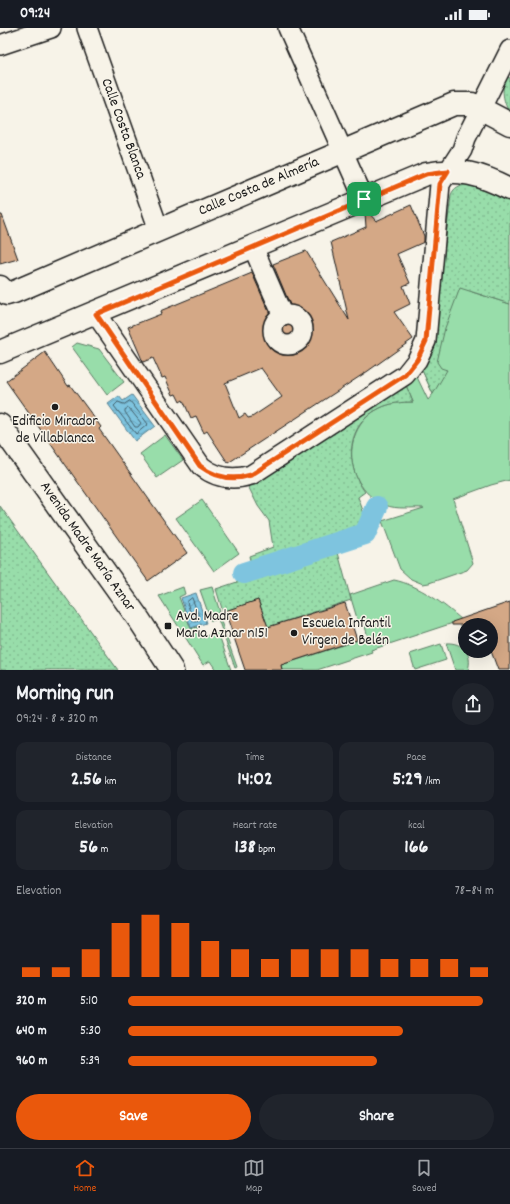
<!DOCTYPE html>
<meta charset="utf-8">
<style>
body{margin:0;font-family:Dekko,sans-serif;background:#20242c;color:#f1f3f6;height:100vh;display:flex;flex-direction:column;font-size:15px;white-space:nowrap}
*{box-sizing:border-box;margin:0}
p{font-size:13px;color:#9ea1a6}
.icon{flex:none;width:22px;height:22px;fill:none;stroke:currentColor;stroke-width:2;stroke-linecap:round;stroke-linejoin:round}
.map{position:relative;height:642px;overflow:hidden}
.details{display:flex;flex-direction:column;background:#171b24;flex:1}
.details>*{flex:none}
.buttons{position:absolute;left:458px;top:590px;display:grid;gap:8px}
.buttons a{display:grid;place-items:center;width:40px;height:40px;border-radius:50%;background:#171b24;box-shadow:0 4px 16px #0002;font-size:20px}
.pin{position:absolute;display:grid;place-items:center;width:34px;height:34px;color:#fff;margin:-17px;border-radius:8px;box-shadow:0 2px 6px #0006}
.round{display:grid;place-items:center;flex:none;width:42px;height:42px;border-radius:21px;background:#20242c}
.headline{display:flex;align-items:center;justify-content:space-between;height:68px;padding:0 16px}
h1{font-size:22px;font-weight:700;line-height:30px}
.metrics{display:grid;grid-template-columns:repeat(3,1fr);gap:6px;height:68px;padding:4px 16px}
.metrics div{display:grid;align-content:center;border-radius:10px;background:#20242c;text-align:center}
.metrics b{font-size:20px;font-weight:700}
.metrics small{font-size:11px;font-weight:400}
.metrics p{font-size:11px}
.chart{height:112px;padding:8px 16px}
.chart p{display:flex;justify-content:space-between}
.chart svg{width:100%;height:72px;margin-top:4px;stroke:#ea580c;stroke-width:6}
.button{display:flex;gap:8px;margin-top:auto;padding:8px 16px}
.button a{flex:1;height:46px;border-radius:24px;background:#ea580c;color:#fff;font-size:16px;font-weight:700;line-height:46px;text-align:center}
.button a+a{background:#20242c;color:#f1f3f6}
ul{padding:0 16px;list-style:none;font-size:13px}
li{display:grid;grid-template-columns:64px 48px 1fr;align-items:center;height:30px}
li i{height:10px;border-radius:5px;background:#ea580c}
.status{display:flex;justify-content:space-between;align-items:center;height:28px;padding:0 20px;background:#171b24;direction:ltr}
.status svg{height:11px;fill:currentColor}
.menu{display:flex;justify-content:space-around;align-items:center;height:56px;border-top:1px solid #363941;background:#171b24;font-size:11px;color:#9ea1a6}
.menu a{display:grid;justify-items:center;gap:2px}
.menu .selected{color:#ea580c}
.map>svg:first-child{display:block}
.green{fill:#98ddaa;stroke:#5a7c63}
.park{fill:url(#park-dots);stroke:#5a7c63}
.water{fill:url(#water-waves);stroke:#578191}
.lines{fill:none;stroke-linecap:round;stroke-linejoin:round}
.shore{stroke:#435f6a;stroke-width:1}
.canal{stroke:#7ec4df;stroke-width:22}
.building{fill:#d4a886;stroke:#1c1c1c;fill-rule:evenodd}
.street-casing{stroke:#1c1c1c;stroke-width:22}
.secondary-casing{stroke:#1c1c1c;stroke-width:25}
.street{stroke:#f7f3e8;stroke-width:19}
.secondary{stroke:#f7f3e8;stroke-width:22}
.route-casing{stroke:#fff;stroke-width:8}
.route{stroke:#ea580c;stroke-width:5}
.poi-dot{fill:#1c1c1c;stroke:#f7f3e8;stroke-width:1.5}
.labels{text-anchor:middle;dominant-baseline:central;stroke-width:3;stroke-linejoin:round;paint-order:stroke}
.street-label{font-size:15px;fill:#1c1c1c;stroke:#f7f3e8}
.poi-label{font-size:15px;fill:#1c1c1c;stroke:#f7f3e8;text-anchor:start}
</style>
<div class="status"><b>09:24</b><svg viewBox="0 0 49 12"><path d="M0 12V9h3v3zM5 12V6h3v6zM10 12V3h3v9zM15 12V0h3v12zM26 1h20v11H26zM47 4h2v5h-2z"/></svg></div>
<div class="map">
<svg width="510" height="642" viewBox="0 0 510 642">
<defs>
<pattern id="park-dots" width="8" height="8" patternUnits="userSpaceOnUse"><rect width="8" height="8" fill="#98ddaa"/><path d="M2 2h.1M6 6h.1" fill="none" stroke="#82bd92" stroke-width="1.8" stroke-linecap="round"/></pattern>
<pattern id="water-waves" width="16" height="10" patternUnits="userSpaceOnUse"><rect width="16" height="10" fill="#7ec4df"/><path d="M0 5q4-4 8 0t8 0" fill="none" stroke="#6ca8bf"/></pattern>
</defs>
<rect width="100%" height="100%" fill="#f7f3e8"/>
<filter id="ink" filterUnits="userSpaceOnUse"><feTurbulence type="fractalNoise" baseFrequency=".025" numOctaves="2"/><feDisplacementMap in="SourceGraphic" scale="8" xChannelSelector="R" yChannelSelector="G"/><feConvolveMatrix kernelMatrix="1 2 1 2 8 2 1 2 1" color-interpolation-filters="sRGB"/></filter>
<g filter="url(#ink)">
<g class="green">
<path d="M447,186L472,264L510,276V452L491,457L453,471L473,535L467,542L429,555L423,556L411,551L400,541L382,493L424,480C412,479 397,482 385,477C344,460 339,400 380,380C390,375 402,374 413,374L405,355L416,347L428,372L433,366L421,340L440,257Z"/>
<path d="M77,315L99,321L124,354L107,367L72,319Z"/>
<path d="M165,407L183,432L157,450L140,426Z"/>
<path d="M202,472L239,525L214,543L176,490Z"/>
<path d="M394,552C419,557 444,576 462,592L371,622L372,624L317,642H282L281,637L368,609L364,595L359,597L350,567Z"/>
<path d="M183,559L185,566L179,569L191,601L197,599L201,610L218,604L231,642H216L210,633L203,637L159,568Z"/>
<path d="M212,559L220,584L218,585L237,639L235,640L218,591L211,593L200,562Z"/>
<path d="M446,615C463,614 473,626 468,642H455Z"/>
<path d="M441,616L446,632L415,642L410,626Z"/>
</g>
<g class="park">
<path d="M508,49L510,50V86C504,76 499,58 508,49Z"/>
<path d="M468,156L510,168V276L460,260L445,300L437,334L441,340L447,342L433,366L421,340L440,257L451,167C454,159 460,157 468,156Z"/>
<path d="M405,355L413,374C402,374 390,375 380,380C346,396 344,436 365,464L358,469L366,491L361,501L251,537L249,528L273,519L269,493L258,478L248,458Z"/>
<path d="M0,478L118,642H1L0,641Z"/>
<path d="M337,521L351,572L268,599L258,572L223,584L216,561Z"/>
</g>
<g class="water">
<path d="M132,367L155,398L135,413L108,376L119,368L123,373Z"/>
<path d="M196,565L206,595L191,600L181,570Z"/>
</g>
<g class="lines">
<g class="shore">
<path d="M130,373L148,396L136,406L114,378L118,374L124,376Z"/>
<path d="M129,380L141,395L138,399H135L125,384V382Z"/>
<path d="M192,570L200,591L195,594L193,593L187,574Z"/>
</g>
<path class="canal" d="M244,545L365,506L377,479"/>
</g>
<g class="building">
<path d="M411,177L424,208V214L397,226L410,255L403,258L410,276L394,284L413,311L368,343L228,435L207,403L204,405L196,388L191,390L183,372L180,374L176,366L173,367L165,349L162,350L153,330L143,334L128,299L161,286L160,283L252,245L273,293L277,297L287,298L292,294L293,284L273,236L306,223L349,292L331,214L366,199L365,185L368,184L376,193ZM261,340L282,369L252,389L248,390L245,386L239,390L225,355Z"/>
<path d="M0,187H2L18,231L0,236Z"/>
<path d="M45,324L68,358L70,357L101,399L99,401L187,525L148,553L6,353Z"/>
<path d="M258,572L268,599L345,575L357,612L281,637L282,642H245L225,583Z"/>
<path d="M510,574V642H498L491,623V597H452V594Z"/>
</g>
<g class="lines">
<g class="street-casing">
<g id="street">
<path d="M87,0L159,202"/>
<path d="M288,0L364,171"/>
<path d="M0,17L51,0"/>
<path d="M253,219L283,288"/>
<path d="M96,286L201,438C216,450 232,453 251,447L405,347L417,332L426,313L440,156L462,122L466,110L510,22"/>
<circle cx="288" cy="302" r="15"/>
</g>
</g>
<g class="secondary-casing">
<g id="secondary">
<path d="M0,259L7,266L14,264L454,76H472L510,96"/>
<path d="M0,324L426,146C460,140 480,146 510,161"/>
<path d="M0,397L140,593L172,642"/>
</g>
</g>
<use href="#street" class="street"/>
<use href="#secondary" class="secondary"/>
</g>
</g>
<g class="lines" filter="url(#ink)">
<g class="route-casing">
<path id="route" d="M448,143L440,156L426,313L417,332L405,347L251,447C232,453 216,450 200,438L96,286L426,146Z"/>
</g>
<use href="#route" class="route"/>
</g>
<g class="poi-dot">
<circle cx="55" cy="379" r="4"/>
<rect x="164" y="594" width="8" height="8" rx="2"/>
<circle cx="294" cy="605" r="4"/>
</g>
<g class="labels">
<g class="street-label">
<text transform="translate(123 101) rotate(70)">Calle Costa Blanca</text>
<text transform="translate(259 159) rotate(-23)">Calle Costa de Almería</text>
<text transform="translate(87 519) rotate(55)">Avenida Madre María Aznar</text>
</g>
<g class="poi-label">
<text x="55" y="394" text-anchor="middle">Edificio Mirador<tspan x="55" dy="17">de Villablanca</tspan></text>
<text x="176" y="589">Avd. Madre<tspan x="176" dy="17">Maria Aznar n151</tspan></text>
<text x="302" y="596">Escuela Infantil<tspan x="302" dy="17">Virgen de Belén</tspan></text>
</g>
</g>
</svg>
<div class="buttons">
<a><svg class="icon" aria-label="layers" viewBox="0 0 24 24"><path d="M12 4l9 5-9 5-9-5zM3 14l9 5 9-5"/></svg></a>
</div>
<div class="pin" style="left:364px;top:171px;background:#1e9e55"><svg class="icon" aria-label="arrive" viewBox="0 0 24 24"><path d="M6 21V4h12l-3 4 3 4H6"/></svg></div>
</div>
<section class="details">
<div class="headline"><div><h1>Morning run</h1><p>09:24 · 8 × 320 m</p></div><a class="round"><svg class="icon" aria-label="share" viewBox="0 0 24 24"><path d="M12 15V3M7 8l5-5 5 5M5 13v7h14v-7"/></svg></a></div>
<div class="metrics">
<div><p>Distance</p><b>2.56<small> km</small></b></div>
<div><p>Time</p><b>14:02</b></div>
<div><p>Pace</p><b>5:29<small> /km</small></b></div>
</div>
<div class="metrics">
<div><p>Elevation</p><b>56<small> m</small></b></div>
<div><p>Heart rate</p><b>138<small> bpm</small></b></div>
<div><p>kcal</p><b>166</b></div>
</div>
<div class="chart"><p><span>Elevation</span>78–84 m</p>
<svg viewBox="0 0 160 44" preserveAspectRatio="none"><path d="M5 44V38M15 44V38M25 44V27M35 44V11M45 44V6M55 44V11M65 44V22M75 44V27M85 44V33M95 44V27M105 44V27M115 44V27M125 44V33M135 44V33M145 44V33M155 44V38"/></svg>
</div>
<ul>
<li><b>320 m</b>5:10<i style="width:97%"></i></li>
<li><b>640 m</b>5:30<i style="width:75%"></i></li>
<li><b>960 m</b>5:39<i style="width:68%"></i></li>
</ul>
<div class="button"><a>Save</a><a>Share</a></div>
</section>
<nav class="menu">
<a class="selected"><svg class="icon" aria-label="home" viewBox="0 0 24 24"><path d="M3 11l9-7 9 7M6 9v11h12V9"/></svg>Home</a>
<a><svg class="icon" aria-label="map" viewBox="0 0 24 24"><path d="M3 6l6-2 6 2 6-2v14l-6 2-6-2-6 2zM9 4v14M15 6v14"/></svg>Map</a>
<a><svg class="icon" aria-label="saved" viewBox="0 0 24 24"><path d="M7 4h10v16l-5-4-5 4z"/></svg>Saved</a>
</nav>
